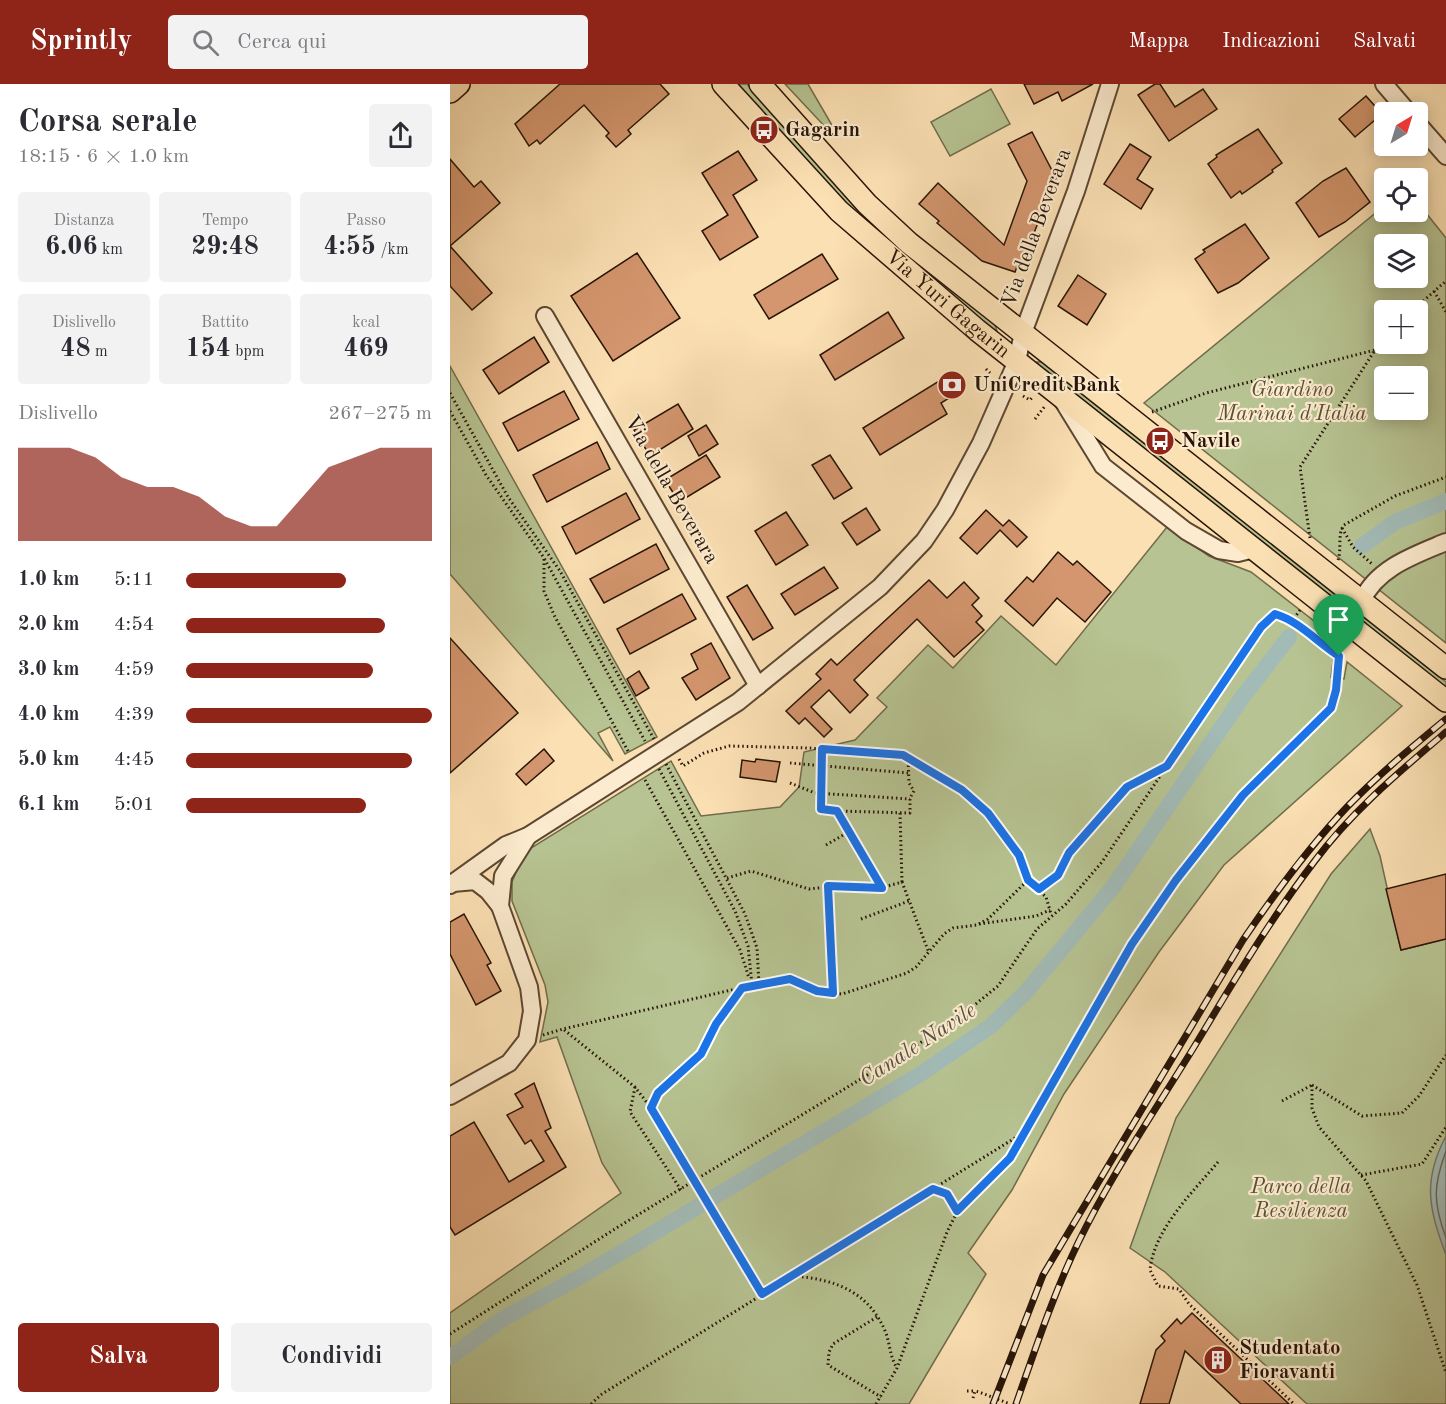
<!DOCTYPE html>
<html lang="it">
<meta charset="utf-8">
<style>
body{margin:0;font-family:"Old Standard TT",serif;background:#f2f2f3;color:#2b2b33;height:100vh;display:flex;flex-direction:column;font-size:22px;white-space:nowrap}
*{box-sizing:border-box;margin:0}
p{font-size:20px;color:#7c7c81}
.icon{flex:none;width:33px;height:33px;fill:none;stroke:currentColor;stroke-width:2;stroke-linecap:round;stroke-linejoin:round}
.map{position:relative;flex:1;overflow:hidden}
.drawer{display:flex;flex-direction:column;background:#fff;width:450px}
.drawer>*{flex:none}
.needle{width:39px;rotate:38deg}
.buttons{position:absolute;left:924px;top:18px;display:grid;gap:12px}
.buttons a{display:grid;place-items:center;width:54px;height:54px;border-radius:6px;background:#fff;box-shadow:0 3px 15px #0003;font-size:30px}
.pin{position:absolute;display:grid;place-items:center;width:51px;height:51px;color:#fff;margin:-62px -26px;border-radius:50% 50% 50% 0;rotate:-45deg;box-shadow:0 0 6px #0007}
.pin .icon{rotate:45deg}
.round{display:grid;place-items:center;flex:none;width:63px;height:63px;border-radius:6px;background:#f2f2f3}
.head{display:flex;align-items:center;justify-content:space-between;height:102px;padding:0 18px}
h1{font-size:33px;font-weight:600;line-height:45px}
.stats{display:grid;grid-template-columns:repeat(3,1fr);gap:9px;height:102px;padding:6px 18px}
.stats div{display:grid;align-content:center;border-radius:6px;background:#f2f2f3;text-align:center}
.stats b{font-size:26px;font-weight:600}
.stats small{font-size:16px;font-weight:400}
.stats p{font-size:16px}
.chart{height:168px;padding:12px 18px}
.chart p{display:flex;justify-content:space-between}
.chart svg{width:100%;height:108px;margin-top:6px;fill:#8f2418;opacity:.7}
.action{display:flex;gap:12px;margin-top:auto;padding:12px 18px}
.action a{flex:1;height:69px;border-radius:6px;background:#8f2418;color:#fff;font-size:24px;font-weight:600;line-height:69px;text-align:center}
.action a+a{background:#f2f2f3;color:#2b2b33}
ul{padding:0 18px;list-style:none;font-size:20px}
li{display:grid;grid-template-columns:96px 72px 1fr;align-items:center;height:45px}
li i{height:15px;border-radius:8px;background:#8f2418}
header{display:flex;align-items:center;gap:36px;box-sizing:border-box;height:84px;padding:0 30px;background:#8f2418;color:#fff}
header strong{font-size:28px}
nav{display:flex;gap:33px;margin-inline-start:auto;font-size:21px}
.search{width:420px;height:54px;background:#f2f2f3;display:flex;align-items:center;gap:15px;box-sizing:border-box;padding:0 21px;border-radius:6px;color:#7c7c81;font-size:22px}
main{display:flex;flex:1;min-height:0}
.map>svg:first-child{display:block}
.green{fill:#b7c392;stroke:#706c4c;stroke-width:1.5;fill-rule:evenodd}
.water{fill:#a2bbb7;stroke:#717871;stroke-width:1.5}
.lines{fill:none;stroke-linecap:round;stroke-linejoin:round}
.shore{stroke:#65685f;stroke-width:1.5}
.canal{stroke:#a2bbb7;stroke-width:16}
.building{fill:#d4966e;stroke:#281407;stroke-width:1.5}
.minor-casing{stroke:#5d4732;stroke-width:20}
.major-casing{stroke:#281407;stroke-width:24}
.path{stroke:#281407;stroke-width:3;stroke-dasharray:1.5 3;stroke-linecap:butt}
.minor{stroke:#fcebce;stroke-width:16}
.major{stroke:#fbe0b3;stroke-width:21}
.rail-casing{stroke:#281407;stroke-width:7}
.rail{stroke:#fcebce;stroke-width:4.5;stroke-dasharray:14;stroke-linecap:butt}
.path-bridge{stroke:#281407;stroke-width:3;stroke-dasharray:1.5 3;stroke-linecap:butt}
.route-casing{stroke:#fff;stroke-width:12}
.route{stroke:#1a73e8;stroke-width:8}
.labels{text-anchor:middle;dominant-baseline:central;stroke-width:4.5;stroke-linejoin:round;paint-order:stroke}
.poi-label{font-size:21px;font-weight:bold;fill:#281407;stroke:#fcebce;text-anchor:start}
.street-label{font-size:21px;fill:#281407;stroke:#fcebce}
.park-label{font-size:21px;font-style:italic;fill:#5a5138;stroke:#fcebce}
.water-label{font-size:22px;font-style:italic;fill:#534e45;stroke:#fcebce}
</style>
<header>
<strong>Sprintly</strong>
<div class="search"><svg class="icon" aria-label="search" viewBox="0 0 24 24"><circle cx="10" cy="10" r="6"/><path d="M15 15l6 6"/></svg>Cerca qui</div>
<nav><a>Mappa</a><a>Indicazioni</a><a>Salvati</a></nav>
</header>
<main>
<section class="drawer">
<div class="head"><div><h1>Corsa serale</h1><p>18:15 · 6 × 1.0 km</p></div><a class="round"><svg class="icon" aria-label="share" viewBox="0 0 24 24"><path d="M12 15V3M7 8l5-5 5 5M5 13v7h14v-7"/></svg></a></div>
<div class="stats">
<div><p>Distanza</p><b>6.06<small> km</small></b></div>
<div><p>Tempo</p><b>29:48</b></div>
<div><p>Passo</p><b>4:55<small> /km</small></b></div>
</div>
<div class="stats">
<div><p>Dislivello</p><b>48<small> m</small></b></div>
<div><p>Battito</p><b>154<small> bpm</small></b></div>
<div><p>kcal</p><b>469</b></div>
</div>
<div class="chart"><p><span>Dislivello</span>267–275 m</p>
<svg viewBox="0 0 160 44" preserveAspectRatio="none"><path d="M0 44V6L10 6L20 6L30 10L40 18L50 22L60 22L70 26L80 34L90 38L100 38L110 26L120 14L130 10L140 6L150 6L160 6V44z"/></svg>
</div>
<ul>
<li><b>1.0 km</b>5:11<i style="width:65%"></i></li>
<li><b>2.0 km</b>4:54<i style="width:81%"></i></li>
<li><b>3.0 km</b>4:59<i style="width:76%"></i></li>
<li><b>4.0 km</b>4:39<i style="width:100%"></i></li>
<li><b>5.0 km</b>4:45<i style="width:92%"></i></li>
<li><b>6.1 km</b>5:01<i style="width:73%"></i></li>
</ul>
<div class="action"><a>Salva</a><a>Condividi</a></div>
</section>
<div class="map">
<svg width="996" height="1320" viewBox="0 0 996 1320">
<rect width="100%" height="100%" fill="#fbe0b3"/>
<filter id="stains"><feTurbulence type="fractalNoise" baseFrequency=".00333" numOctaves="4"/><feColorMatrix values="0 0 0 0 .2 0 0 0 0 .09 0 0 0 0 .02 0 0 0 .5 -.17"/></filter>
<radialGradient id="worn" r=".72"><stop offset=".6" stop-color="#630" stop-opacity="0"/><stop offset="1" stop-color="#630" stop-opacity=".3"/></radialGradient>
<g class="green">
<path d="M288,0H297L410,126L545,241L547,247L541,245L403,129Z"/>
<path d="M335,0H358L383,43L379,47Z"/>
<path d="M541,5L560,40L500,72L481,38Z"/>
<path d="M968,119L996,154V559L694,319L934,122V128H968ZM934,160H968V194H934ZM934,226H968V260H934ZM934,292H968V326H934Z"/>
<path d="M587,278H593L996,598V608L589,284Z"/>
<path d="M0,282L207,653L175,670L160,643L148,649L163,677L0,490Z"/>
<path d="M717,443L759,472L801,488L886,554L881,593L894,595L897,578L952,622L774,781L709,868L614,1010L562,1106L518,1169L536,1190L459,1320H0V1229L171,1109L152,1079L107,953L90,958L98,918L95,901L62,817V798L69,781L81,764L221,677L251,732L330,723L349,703L354,668L405,656L437,623L427,614L478,561L503,584L551,532L606,581Z"/>
<path d="M920,745L930,772L951,866L996,855V1320H857L715,1188L680,1164L726,1034L881,790Z"/>
</g>
<path class="water" d="M996,1052V1171C979,1125 972,1097 996,1052Z"/>
<g class="lines">
<path class="shore" d="M996,1067C983,1102 983,1118 996,1154"/>
<g class="canal">
<path d="M912,462L945,438L996,417"/>
<path d="M0,1273L54,1234L128,1194L469,991L541,942L576,908L663,803L791,615L839,553"/>
</g>
</g>
<g class="building">
<path d="M110,0H210L219,10L178,46L181,50L166,63L156,52L159,49L134,21L90,60L87,56L79,62L65,40Z"/>
<path d="M574,0H643L612,17L608,8L584,20Z"/>
<path d="M705,0H710L725,23L753,5L767,25L719,57L688,11Z"/>
<path d="M916,12L932,30L905,53L889,35Z"/>
<path d="M808,45L832,79L822,86L823,88L792,110L790,107L781,114L758,80L767,73L766,71Z"/>
<path d="M582,48L606,94L582,154L574,182L568,180L565,188L532,177L487,139L489,137L469,120L488,99L554,161L577,97L558,60Z"/>
<path d="M680,60L701,73L687,95L703,105L691,125L654,100Z"/>
<path d="M288,67L307,96L283,111L308,153L270,176L252,147L278,131L252,89Z"/>
<path d="M0,75L24,103L31,97L50,119L0,162Z"/>
<path d="M896,84L920,118L895,138L869,153L846,119L873,97Z"/>
<path d="M795,140L819,174L788,199L768,209L745,175L755,168L753,166Z"/>
<path d="M0,162L42,209L22,226L0,202Z"/>
<path d="M187,169L230,234L163,277L121,212Z"/>
<path d="M372,170L388,195L319,235L304,211Z"/>
<path d="M628,191L656,210L637,241L608,222Z"/>
<path d="M438,228L454,254L385,296L370,271Z"/>
<path d="M84,253L99,278L49,310L33,286Z"/>
<path d="M502,289L512,306L491,319L497,330L430,371L413,344Z"/>
<path d="M114,307L129,335L68,367L53,339Z"/>
<path d="M228,320L243,345L200,372L184,346Z"/>
<path d="M256,341L268,360L249,372L238,352Z"/>
<path d="M147,358L160,385L97,418L83,391Z"/>
<path d="M256,371L270,393L229,418L215,396Z"/>
<path d="M380,371L402,404L384,415L362,381Z"/>
<path d="M176,409L190,435L126,470L112,443Z"/>
<path d="M416,424L430,446L407,461L392,439Z"/>
<path d="M536,426L553,442L559,436L577,453L567,463L550,446L527,470L510,454Z"/>
<path d="M336,428L358,461L326,481L305,447Z"/>
<path d="M206,460L219,485L154,519L140,495Z"/>
<path d="M608,468L623,481L627,477L661,508L635,538L607,514L583,542L555,517L577,493L583,498Z"/>
<path d="M374,483L388,504L345,531L331,510Z"/>
<path d="M479,496L497,514L514,498L529,514L522,521L532,532L526,538L534,546L504,573L467,535L404,596L418,611L400,629L379,606L361,623L382,645L374,653L355,634L349,640L336,627L371,595L366,590L381,575L387,581Z"/>
<path d="M297,501L323,544L303,556L277,513Z"/>
<path d="M232,510L246,535L180,570L167,545Z"/>
<path d="M0,554L68,629L0,689Z"/>
<path d="M261,559L280,594L246,616L232,594L248,585L241,570Z"/>
<path d="M189,587L199,604L186,612L177,595Z"/>
<path d="M94,665L104,677L76,701L66,690Z"/>
<path d="M306,675L330,678L326,698L290,693L292,676L305,678Z"/>
<path d="M996,790V855L951,866L936,805Z"/>
<path d="M14,830L41,879L37,881L51,907L26,921L0,870V838Z"/>
<path d="M84,999L101,1044L95,1047L116,1083L5,1151L0,1143V1052L24,1038L59,1098L94,1077L81,1056L75,1060L57,1031L73,1023L65,1010Z"/>
<path d="M742,1229L839,1320H791L735,1267L719,1320H690L706,1266L715,1257L711,1252L727,1235L731,1240Z"/>
</g>
<g class="lines">
<g class="minor-casing">
<g id="minor">
<path d="M934,0L958,28"/>
<path d="M968,40L996,72"/>
<path d="M95,232L308,602"/>
<path d="M613,317L653,382L736,447L769,466L788,469L804,465"/>
<path d="M912,517C926,484 965,471 996,458"/>
<path d="M3,799L25,797L38,807L50,822"/>
<path d="M0,801L56,761L78,752L288,618L430,503L474,457L495,426L531,359L567,277L573,249L626,107L660,0"/>
<path d="M0,1012L59,979L77,956L82,927L79,903L50,822L53,792L78,752"/>
</g>
</g>
<g class="major-casing">
<g id="major">
<path id="s1" d="M273,0L389,127L527,246L996,617"/>
<path d="M310,0L417,120L459,159L996,584"/>
<path d="M0,8L9,0"/>
</g>
</g>
<g class="path">
<path d="M984,207L996,228"/>
<path d="M963,226L996,197"/>
<path d="M536,285L540,289"/>
<path d="M0,309L58,413L110,487L204,655"/>
<path d="M573,312L580,316L583,312"/>
<path d="M0,327L36,391L94,474L195,657"/>
<path d="M702,328L756,309L925,266"/>
<path d="M585,335L595,322"/>
<path d="M892,444L903,463L922,480"/>
<path d="M860,454L850,383L925,266L934,256"/>
<path d="M94,475V507L104,531L178,667"/>
<path d="M888,476C892,465 887,450 894,441L945,412L996,393"/>
<path d="M850,526L843,536L859,552L889,571"/>
<path d="M372,665L371,725L387,727L432,804"/>
<path d="M229,675L233,682L254,669L279,662L360,664L461,674L525,714L569,771L578,796L596,813L601,830"/>
<path d="M340,679L459,689"/>
<path d="M216,680L295,830L307,864L309,900"/>
<path d="M209,685L285,827L298,862L302,901"/>
<path d="M195,696L290,866L299,894"/>
<path d="M340,699L365,709L460,715"/>
<path d="M387,727L460,729V714L464,707L459,699L458,674"/>
<path d="M450,729L452,798"/>
<path d="M376,761L400,747"/>
<path d="M277,794L301,787L359,805L396,801L427,805L452,798L479,869"/>
<path d="M378,802L383,909"/>
<path d="M589,805L608,791L619,769L677,703L715,683"/>
<path d="M411,835L459,817"/>
<path d="M529,840L586,832L600,826"/>
<path d="M93,951L113,945"/>
<path d="M862,1001V1024L869,1043L916,1097L967,1201L996,1289"/>
<path d="M862,1001L912,1032L952,1029L969,1012L996,971"/>
<path d="M185,1003L180,1028L231,1106"/>
<path d="M832,1017L862,1001"/>
<path d="M201,1024L208,1009L251,970L266,940L291,905"/>
<path d="M768,1078C743,1108 704,1145 700,1186L708,1202L729,1205L739,1220L844,1320"/>
<path d="M234,1079L201,1024L185,1003L113,945L329,895H340L367,907L392,910L457,889L466,883L494,850L503,844L527,841L538,835L578,796"/>
<path d="M911,1091L972,1080L996,1043"/>
<path d="M485,1105L497,1110L506,1126"/>
<path d="M283,1160L312,1211"/>
<path d="M343,1192C384,1195 419,1207 436,1249C440,1261 440,1273 447,1284"/>
<path d="M427,1233L383,1260L379,1268L378,1281L431,1313"/>
<path d="M0,1250L168,1143L501,940L548,902L587,845L616,820L652,778L811,543L825,530L843,536"/>
<path d="M517,1307H525"/>
<path d="M523,1314L525,1307L529,1308L560,1320"/>
<path d="M141,1320L152,1310L573,1049"/>
<path d="M426,1320L447,1284L497,1148L510,1122L559,1074L682,860L726,796L793,711L881,624L887,606L892,556"/>
</g>
<use href="#minor" class="minor"/>
<use href="#major" class="major"/>
<g class="rail-casing">
<g id="rail">
<path d="M543,1320L593,1191L793,856C825,809 858,764 897,723C928,691 962,663 996,635"/>
<path d="M566,1320C585,1266 603,1211 628,1159C660,1093 702,1031 741,968C780,904 818,838 864,778C901,728 949,688 996,648"/>
</g>
</g>
<use href="#rail" class="rail"/>
<path class="path-bridge" d="M234,1079L283,1160"/>
</g>
<g class="lines">
<g class="route-casing">
<path id="route" d="M825,530C849,537 867,558 889,572L886,606L881,624L793,711L726,796L682,860L560,1074L507,1127L497,1110L483,1105L312,1210L201,1024L208,1009L251,970L266,940L292,904L340,895L367,907L383,909L378,802L432,804L387,727L371,725L372,665L453,671L512,706L538,729L569,771L578,796L589,805L608,791L619,769L677,703L717,682L811,543Z"/>
</g>
<use href="#route" class="route"/>
</g>
<defs>
<g id="bus-disc" transform="scale(1.5)"><circle r="9.5" fill="#8f2418" stroke="#fcebce"/><path d="M-5-6H5V4H4V6H2V4H-2V6H-4V4H-5ZM-3.5-4V0h7V-4ZM-3.5 1.2v1.5H-2V1.2ZM2 1.2v1.5H3.5V1.2Z" fill="#fff"/></g>
<g id="bank-disc" transform="scale(1.5)"><circle r="9.5" fill="#8f2418" stroke="#fcebce"/><path d="M-6-4H6V4H-6ZM0-2.3a2.3 2.3 0 1 0 0 4.6a2.3 2.3 0 1 0 0-4.6Z" fill="#fff"/></g>
<g id="building-disc" transform="scale(1.5)"><circle r="9.5" fill="#8f2418" stroke="#fcebce"/><path d="M-4-6H4V6H1V3H-1V6H-4ZM-2.5-4.3h1.7v1.8h-1.7ZM.8-4.3h1.7v1.8H.8ZM-2.5-1h1.7V.8h-1.7ZM.8-1h1.7V.8H.8Z" fill="#fff"/></g>
</defs>
<g fill-rule="evenodd">
<use href="#bus-disc" x="314" y="46"/>
<use href="#bank-disc" x="502" y="301"/>
<use href="#bus-disc" x="710" y="357"/>
<use href="#building-disc" x="768" y="1276"/>
</g>
<g class="labels">
<g class="poi-label">
<text x="335" y="46">Gagarin</text>
<text x="523" y="301">UniCredit Bank</text>
<text x="731" y="357">Navile</text>
<text x="789" y="1264">Studentato<tspan x="789" dy="24">Fioravanti</tspan></text>
</g>
<g class="street-label">
<text transform="translate(587 144) rotate(-70)">Via della Beverara</text>
<text stroke="none"><textPath href="#s1" startOffset="315">Via Yuri Gagarin</textPath></text>
<text transform="translate(221 406) rotate(60)">Via della Beverara</text>
</g>
<g class="park-label">
<text x="842" y="306">Giardino<tspan x="842" dy="24">Marinai d'Italia</tspan></text>
<text x="851" y="1103">Parco della<tspan x="851" dy="24">Resilienza</tspan></text>
</g>
<g class="water-label">
<text transform="translate(468 961) rotate(-33)">Canale Navile</text>
</g>
</g>
<rect width="100%" height="100%" filter="url(#stains)"/>
<rect width="100%" height="100%" fill="url(#worn)"/>
</svg>
<div class="buttons">
<a><svg class="needle" viewBox="-14 -14 28 28"><path d="M0-13l5 13h-10z" fill="#e53935"/><path d="M0 13l5-13h-10z" fill="#7c7c81"/></svg></a>
<a><svg class="icon" aria-label="locate" viewBox="0 0 24 24"><circle cx="12" cy="12" r="6"/><path d="M12 2v4M12 18v4M2 12h4M18 12h4"/></svg></a>
<a><svg class="icon" aria-label="layers" viewBox="0 0 24 24"><path d="M12 4l9 5-9 5-9-5zM3 14l9 5 9-5"/></svg></a>
<a>+</a>
<a>−</a>
</div>
<div class="pin" style="left:889px;top:572px;background:#1e9e55"><svg class="icon" aria-label="arrive" viewBox="0 0 24 24"><path d="M6 21V4h12l-3 4 3 4H6"/></svg></div>
</div>
</main>
